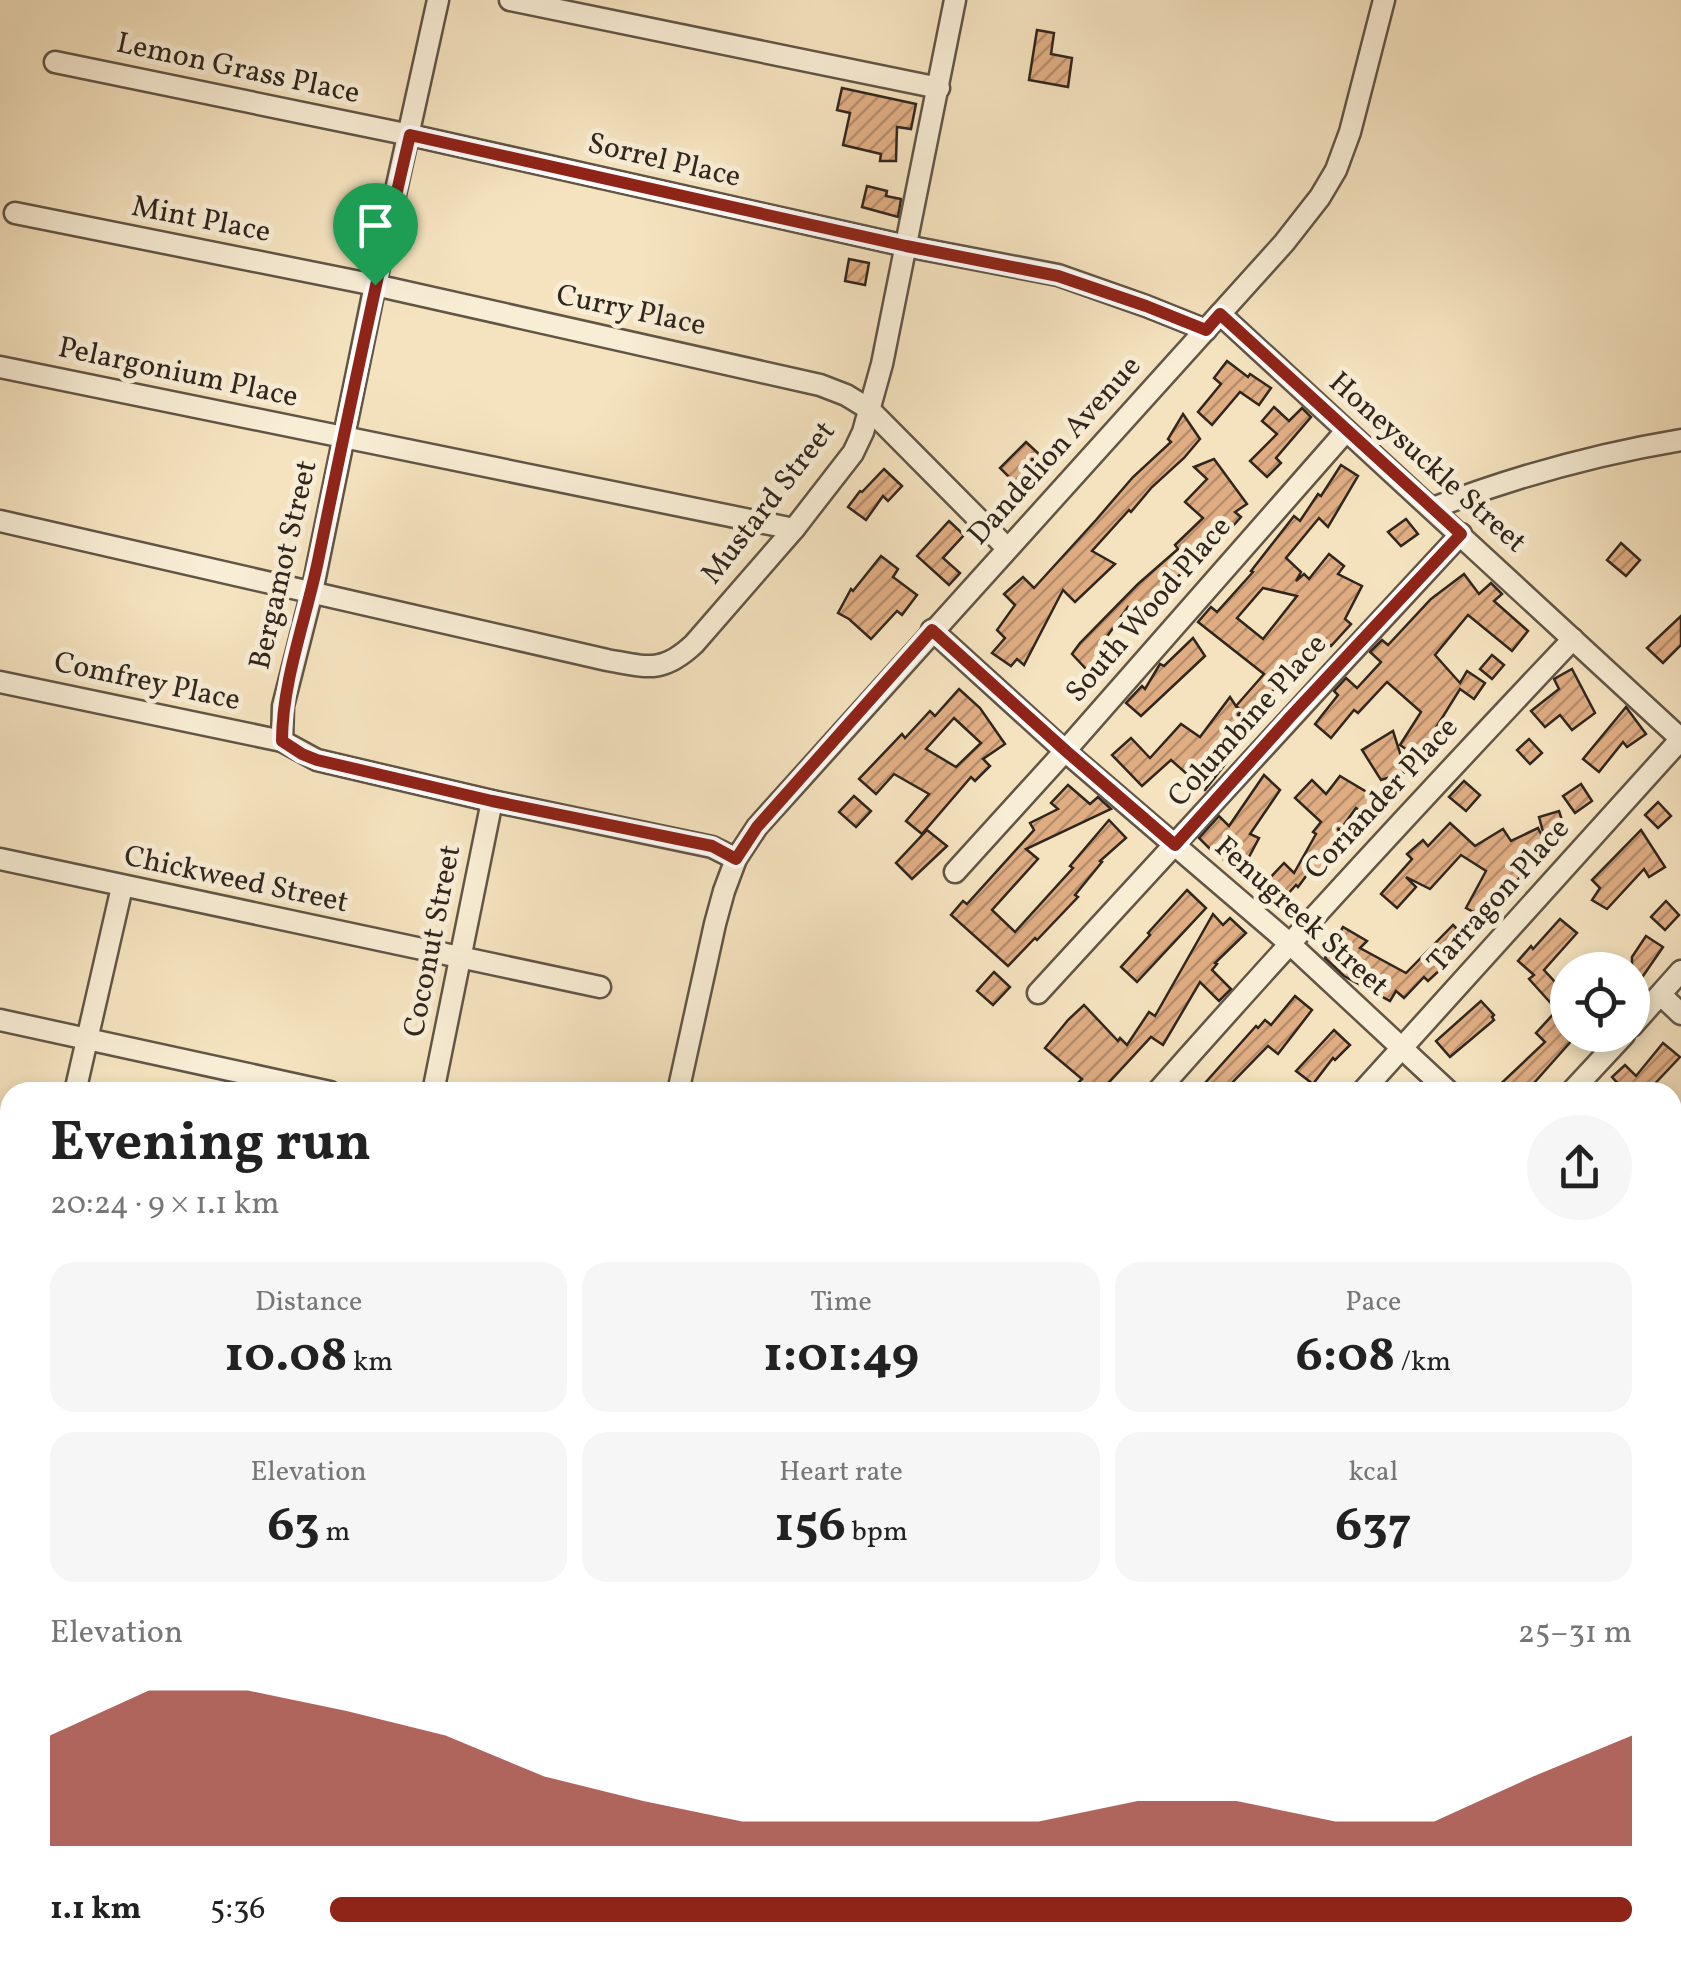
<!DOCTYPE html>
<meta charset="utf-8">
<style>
body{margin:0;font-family:Vollkorn,serif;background:#f6f6f6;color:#222;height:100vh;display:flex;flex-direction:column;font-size:38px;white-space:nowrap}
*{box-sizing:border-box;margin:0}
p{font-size:32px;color:#767676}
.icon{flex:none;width:55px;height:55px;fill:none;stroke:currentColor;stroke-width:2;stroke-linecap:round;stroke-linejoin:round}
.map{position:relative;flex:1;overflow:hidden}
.sheet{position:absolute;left:0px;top:1082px;width:1682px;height:888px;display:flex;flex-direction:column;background:#fff;border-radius:30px 30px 0 0;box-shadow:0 5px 15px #0003}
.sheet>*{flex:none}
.tools{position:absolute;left:1550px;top:952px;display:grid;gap:20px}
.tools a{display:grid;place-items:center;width:100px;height:100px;border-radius:50%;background:#fff;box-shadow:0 5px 15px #0003;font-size:50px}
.pin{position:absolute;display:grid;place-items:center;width:85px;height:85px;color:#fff;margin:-102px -42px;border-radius:50% 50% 50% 0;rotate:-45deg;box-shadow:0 0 10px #0007}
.pin .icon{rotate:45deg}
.round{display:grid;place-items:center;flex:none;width:105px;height:105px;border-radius:52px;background:#f6f6f6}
.summary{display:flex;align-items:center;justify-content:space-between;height:170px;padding:0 50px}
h1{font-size:55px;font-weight:700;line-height:75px}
.stats{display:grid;grid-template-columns:repeat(3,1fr);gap:15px;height:170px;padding:10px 50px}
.stats div{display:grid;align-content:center;border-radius:25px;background:#f6f6f6;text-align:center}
.stats b{font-size:50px;font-weight:700}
.stats small{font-size:28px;font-weight:400}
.stats p{font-size:28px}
.chart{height:280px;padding:20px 50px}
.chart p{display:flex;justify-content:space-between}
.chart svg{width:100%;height:180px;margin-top:10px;fill:#8f2418;opacity:.7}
ul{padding:0 50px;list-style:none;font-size:32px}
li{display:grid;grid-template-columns:160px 120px 1fr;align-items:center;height:75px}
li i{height:25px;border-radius:12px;background:#8f2418}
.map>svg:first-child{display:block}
.building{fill:url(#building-hatch);stroke:#30261e;stroke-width:2.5;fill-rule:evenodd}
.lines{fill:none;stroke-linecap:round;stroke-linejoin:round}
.minor-casing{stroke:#615546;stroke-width:25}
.minor{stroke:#f8edd5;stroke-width:20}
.route-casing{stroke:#fff;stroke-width:20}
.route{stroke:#8f2418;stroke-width:12}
.labels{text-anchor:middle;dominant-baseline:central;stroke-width:10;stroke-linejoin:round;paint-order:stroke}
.street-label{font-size:30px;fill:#30261e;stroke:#f8edd5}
</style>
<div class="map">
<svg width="1681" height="1969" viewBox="0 0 1681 1969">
<defs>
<pattern id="building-hatch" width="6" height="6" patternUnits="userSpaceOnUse" patternTransform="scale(2.5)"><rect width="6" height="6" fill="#e0ad83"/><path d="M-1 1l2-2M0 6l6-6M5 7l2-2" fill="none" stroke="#b68d6b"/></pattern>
</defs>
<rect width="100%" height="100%" fill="#f5e3bf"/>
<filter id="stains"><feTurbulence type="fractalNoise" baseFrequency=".002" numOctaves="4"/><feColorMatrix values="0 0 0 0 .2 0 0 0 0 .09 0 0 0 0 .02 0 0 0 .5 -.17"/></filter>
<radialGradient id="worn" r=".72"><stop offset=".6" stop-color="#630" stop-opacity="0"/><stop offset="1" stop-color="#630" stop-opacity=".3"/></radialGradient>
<g class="building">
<path d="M1037,30L1054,33L1051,54L1072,58L1068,87L1029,80Z"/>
<path d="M842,88L916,104L911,129L897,127L896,161H880L881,154L843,145L850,113L837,110Z"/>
<path d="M867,186L887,191L886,196L901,199L898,217L862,207Z"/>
<path d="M849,259L869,263L865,285L845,281Z"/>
<path d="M1227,361L1248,377L1250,374L1271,388L1259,405L1240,392L1212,425L1198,412L1221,384L1214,378Z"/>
<path d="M1274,407L1289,421L1302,408L1311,417L1276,458L1281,463L1267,477L1250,461L1277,434L1262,421Z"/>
<path d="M1183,414L1200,439L1184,458L1152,487L1131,512L1129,510L1092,551L1115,564L1075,602L1063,590L1024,665L1017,659L1011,666L992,653L1005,638L997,630L1015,605L1004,594L1023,577L1034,588L1096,520L1133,477L1171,442L1168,439Z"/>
<path d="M1026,442L1040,455L1014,482L1000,468Z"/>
<path d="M1214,459L1247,504L1235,512L1241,517L1224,536L1219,531L1182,568L1184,571L1136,615L1128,607L1098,649L1105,656L1088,671L1072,654L1080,643L1138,584L1178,549L1175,545L1203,518L1185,502L1207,479L1194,467Z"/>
<path d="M1341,465L1358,476L1328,527L1319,518L1286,558L1301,572L1296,581L1304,574L1309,579L1329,554L1344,566L1338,574L1362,586L1345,619L1351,624L1331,646L1321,637L1249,717L1236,706L1264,674L1198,622L1211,607L1217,612L1253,572L1251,571L1294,516L1300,521L1318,494L1321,496ZM1263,588L1297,596L1263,639L1237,618Z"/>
<path d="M884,469L902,486L888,501L883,496L866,520L848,507L860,491L862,492Z"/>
<path d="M1406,519L1418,534L1401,546L1388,532Z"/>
<path d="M949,521L964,535L943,558L960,573L949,585L917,556Z"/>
<path d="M1621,543L1640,560L1626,576L1607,560Z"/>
<path d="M881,556L898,569L893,577L917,595L902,615L897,611L871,639L849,619L838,613L851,589L853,591Z"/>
<path d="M1464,574L1479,594L1491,583L1502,594L1494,601L1528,631L1512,651L1468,615L1435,655L1460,683L1467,671L1485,683L1474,699L1460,689L1427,742L1434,746L1424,761L1400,745L1421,712L1387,682L1358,713L1354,710L1331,738L1315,724L1338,695L1334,691L1346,678L1357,688L1381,662L1370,652L1382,640L1388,645L1431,599Z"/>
<path d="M1681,616V645L1663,663L1647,648Z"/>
<path d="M1193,638L1205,656L1141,716L1126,703L1142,686L1145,689L1160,664L1164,666Z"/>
<path d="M1492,655L1504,665L1492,679L1480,669Z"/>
<path d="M1572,669L1595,713L1572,730L1560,715L1545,727L1531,711L1559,689L1554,679Z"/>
<path d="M959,689L980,708L1005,744L983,759L990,766L975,781L971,777L922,834L906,821L929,794L894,774L876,794L859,779L902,734L905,738L930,711L935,716ZM954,718L981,743L956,767L926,749Z"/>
<path d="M1230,697L1243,717L1219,750L1230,758L1205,790L1171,760L1142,786L1112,755L1131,738L1150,758L1181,724L1200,737Z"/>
<path d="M1626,707L1646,734L1627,747L1623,742L1599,772L1583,759Z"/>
<path d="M1393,731L1406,772L1381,780L1362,750Z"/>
<path d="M1529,739L1542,753L1530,764L1517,750Z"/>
<path d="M1264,775L1280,790L1250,834L1259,838L1241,872L1212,851L1199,838L1219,816L1229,826Z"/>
<path d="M1340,776L1375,797L1364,813L1356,808L1324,852L1333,857L1323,874L1312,868L1298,887L1296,885L1285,897L1267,881L1284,863L1294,873L1316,834L1313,832L1321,822L1295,798L1312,780L1326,794Z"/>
<path d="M1464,781L1480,795L1466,811L1449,797Z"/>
<path d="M1581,784L1592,801L1575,813L1563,796Z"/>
<path d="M1068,785L1090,804L1098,797L1111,809L1026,849L1038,859L992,910L1015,932L1073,868L1070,866L1109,820L1126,838L1100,861L1102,862L1075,895L1078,897L1037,940L1035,938L1008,966L951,915L963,901L967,904L1034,830L1030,823L1058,809L1051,803Z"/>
<path d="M854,796L871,811L856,827L839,812Z"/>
<path d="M1658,802L1671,816L1658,828L1645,815Z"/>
<path d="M1559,811L1566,833L1545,839L1539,817Z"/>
<path d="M1450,823L1475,846L1503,829L1511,841L1538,828L1547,846L1512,864L1523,874L1509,889L1505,885L1487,919L1466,908L1486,871L1461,855L1430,889L1406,877L1416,887L1397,908L1381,894L1412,859L1407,854L1423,840L1428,846Z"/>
<path d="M927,830L947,846L912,879L896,863Z"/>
<path d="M1641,830L1665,867L1649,877L1644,869L1607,909L1592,900L1600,888L1592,880Z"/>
<path d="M1187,890L1206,908L1137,982L1121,967L1150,935L1148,933Z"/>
<path d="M1666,901L1679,915L1665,930L1651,917Z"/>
<path d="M1213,914L1223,925L1230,918L1246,933L1215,963L1217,964L1212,970L1231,989L1219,1001L1200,982L1163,1045L1151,1037L1100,1092H1069L1082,1079L1045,1048L1068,1020L1084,1005L1118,1041L1120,1038L1127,1045L1149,1012L1155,1016Z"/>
<path d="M1560,919L1577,933L1544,970L1568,996V1035L1574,1038L1526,1092H1492L1545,1042L1536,1033L1557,1010L1529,979L1534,975L1518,961L1531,946L1533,949Z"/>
<path d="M1453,925L1470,942L1428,981L1424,977L1404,998L1396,991L1390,1001L1344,976L1325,958L1343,927L1367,941L1360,948L1406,973Z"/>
<path d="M1646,936L1663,947L1632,992V957Z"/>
<path d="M994,972L1010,987L993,1005L977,991Z"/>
<path d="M1295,996L1312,1010L1278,1054L1268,1046L1223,1092H1197L1256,1026L1258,1028L1265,1020L1271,1025Z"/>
<path d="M1481,1001L1494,1015L1492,1017L1494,1020L1450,1057L1436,1041Z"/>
<path d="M1334,1030L1350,1045L1335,1060L1333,1058L1313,1084L1296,1071Z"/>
<path d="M1663,1043L1680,1057L1649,1090L1652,1092H1622L1624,1090L1612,1077L1625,1065L1636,1076Z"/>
</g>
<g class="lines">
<g class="minor-casing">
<g id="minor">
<path d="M438,0L375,285L312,592L283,706L282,741L317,760L492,801L712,847L736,859"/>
<path d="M510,0L939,88"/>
<path d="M55,62L410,135L906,246L1058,275L1146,306L1206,330"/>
<path d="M15,213L375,285L820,385L846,395L869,409L1007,548"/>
<path d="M1220,314L1681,739L1362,1092"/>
<path d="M0,367L794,529"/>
<path d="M1433,508C1514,477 1596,454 1681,440"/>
<path d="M0,521L607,660C647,667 662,674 694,644L794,529L853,453L863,432L882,364L955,0"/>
<path d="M932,630L1065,751L1289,943L1449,1092"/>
<path d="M0,682L282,741"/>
<path d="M0,859L600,987"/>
<path d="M955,872L1065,751L1346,431"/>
<path d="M1038,993C1180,840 1319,686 1461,534"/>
<path d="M1661,995L1681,1014"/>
<path d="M0,1020L330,1092"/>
<path d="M1632,1026L1681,971"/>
<path d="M75,1092L122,887"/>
<path d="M433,1092L492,801"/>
<path d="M678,1092L715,924L724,891L736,859L757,827L1284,243L1320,197L1336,170L1350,132L1384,0"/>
<path d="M1157,1092C1293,938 1432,788 1573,639"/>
<path d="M1571,1092L1624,1035"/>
<path d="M0,1184L10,1187"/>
<path d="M1672,1216L1681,1224"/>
<path d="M0,1342L10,1344"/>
<path d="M0,1413L10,1368"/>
<path d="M1672,1427L1681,1436"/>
<path d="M0,1495L10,1497"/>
<path d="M1672,1606L1681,1608"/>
<path d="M0,1656L10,1659"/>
<path d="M0,1835L10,1841"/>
<path d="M208,1960L224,1969"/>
<path d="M594,1960L612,1969"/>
<path d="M88,1969L94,1960"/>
<path d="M424,1969L429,1960"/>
<path d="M745,1969L750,1960"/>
</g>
</g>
<use href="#minor" class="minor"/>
</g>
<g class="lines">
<g class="route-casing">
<path id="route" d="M410,135L906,246L1058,276L1146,306L1206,330L1220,314L1461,534L1292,715L1175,845L1066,751L932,630L757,827L736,859L712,846L492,801L317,760L302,754L282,741C282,682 306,619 318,561C347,419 377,276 410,135Z"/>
</g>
<use href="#route" class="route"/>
</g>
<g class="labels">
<g class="street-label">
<text transform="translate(238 69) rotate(12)">Lemon Grass Place</text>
<text transform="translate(664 161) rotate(13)">Sorrel Place</text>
<text transform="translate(201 220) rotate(11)">Mint Place</text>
<text transform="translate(631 311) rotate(12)">Curry Place</text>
<text transform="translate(178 373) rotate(12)">Pelargonium Place</text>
<text transform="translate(1055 451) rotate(-48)">Dandelion Avenue</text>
<text transform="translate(1427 463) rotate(42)">Honeysuckle Street</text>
<text transform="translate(769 503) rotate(-52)">Mustard Street</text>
<text transform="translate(284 565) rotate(-77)">Bergamot Street</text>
<text transform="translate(1149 610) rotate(-49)">South Wood Place</text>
<text transform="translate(147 682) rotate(12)">Comfrey Place</text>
<text transform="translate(1248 721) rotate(-48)">Columbine Place</text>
<text transform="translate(1382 799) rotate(-47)">Coriander Place</text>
<text transform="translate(236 880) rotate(12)">Chickweed Street</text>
<text transform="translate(1499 896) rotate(-48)">Tarragon Place</text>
<text transform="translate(1301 917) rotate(42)">Fenugreek Street</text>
<text transform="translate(433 941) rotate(-79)">Coconut Street</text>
</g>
</g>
<rect width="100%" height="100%" filter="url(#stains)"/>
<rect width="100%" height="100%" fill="url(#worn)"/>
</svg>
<div class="tools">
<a><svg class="icon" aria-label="locate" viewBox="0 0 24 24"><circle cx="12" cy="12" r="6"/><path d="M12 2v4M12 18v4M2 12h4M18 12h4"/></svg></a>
</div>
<div class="pin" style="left:375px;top:285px;background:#1e9e55"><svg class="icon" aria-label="arrive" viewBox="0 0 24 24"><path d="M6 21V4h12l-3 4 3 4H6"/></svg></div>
<section class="sheet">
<div class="summary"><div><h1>Evening run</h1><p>20:24 · 9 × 1.1 km</p></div><a class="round"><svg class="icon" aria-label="share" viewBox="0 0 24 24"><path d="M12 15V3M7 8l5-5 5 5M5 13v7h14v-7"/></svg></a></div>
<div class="stats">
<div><p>Distance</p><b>10.08<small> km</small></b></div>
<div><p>Time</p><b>1:01:49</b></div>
<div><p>Pace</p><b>6:08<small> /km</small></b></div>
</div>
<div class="stats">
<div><p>Elevation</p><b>63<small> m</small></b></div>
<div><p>Heart rate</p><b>156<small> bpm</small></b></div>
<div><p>kcal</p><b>637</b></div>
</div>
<div class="chart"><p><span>Elevation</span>25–31 m</p>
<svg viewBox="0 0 160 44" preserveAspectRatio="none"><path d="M0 44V17L10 6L20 6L30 11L40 17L50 27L60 33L70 38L80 38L90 38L100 38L110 33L120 33L130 38L140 38L150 27L160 17V44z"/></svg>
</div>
<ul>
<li><b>1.1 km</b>5:36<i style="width:100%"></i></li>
</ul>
</section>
</div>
